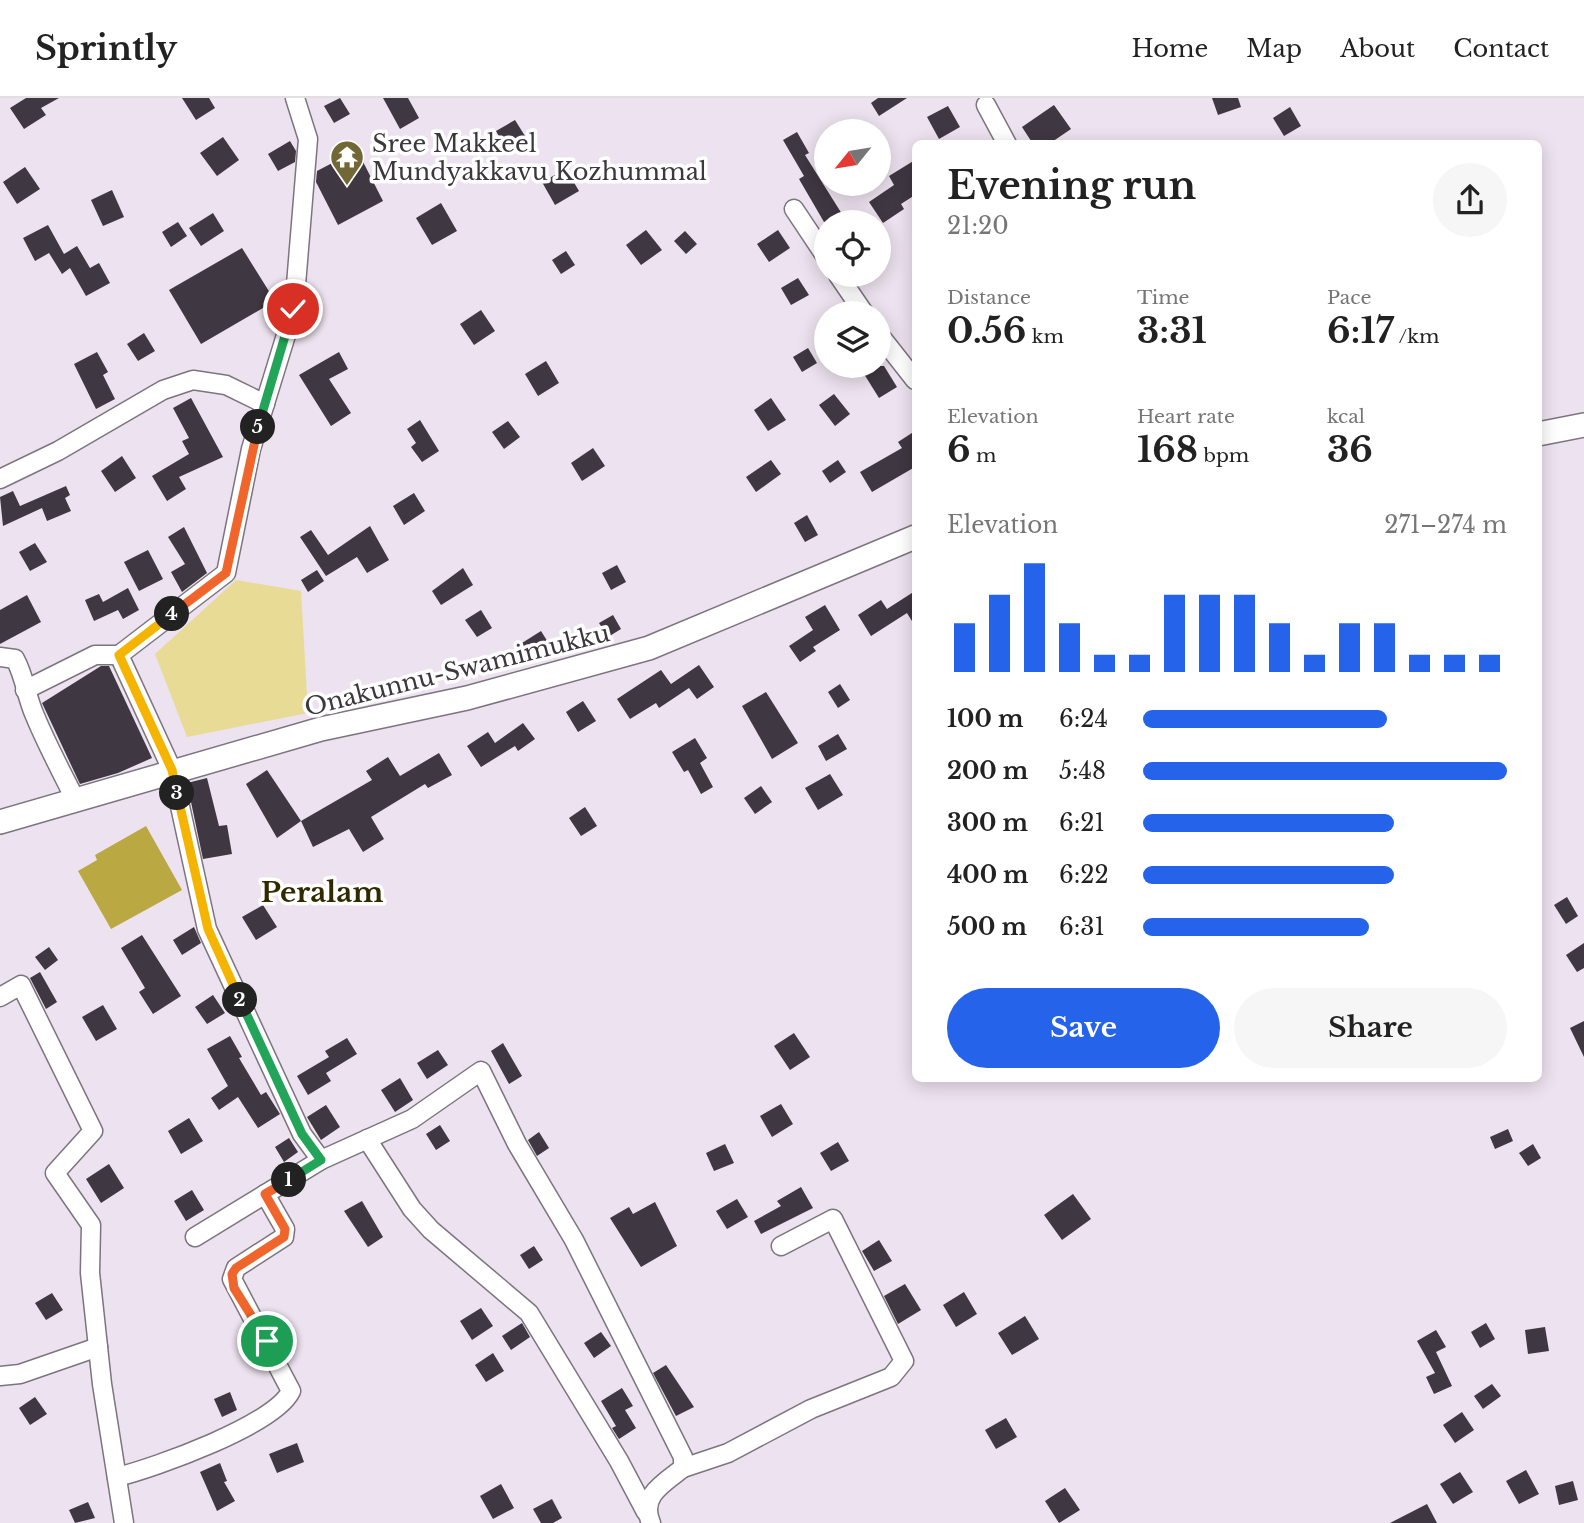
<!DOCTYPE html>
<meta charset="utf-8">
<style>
body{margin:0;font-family:"Libre Baskerville",serif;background:#f6f6f6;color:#222;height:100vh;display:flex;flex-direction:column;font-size:26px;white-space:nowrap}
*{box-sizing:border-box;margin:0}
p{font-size:23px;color:#767676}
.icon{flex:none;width:38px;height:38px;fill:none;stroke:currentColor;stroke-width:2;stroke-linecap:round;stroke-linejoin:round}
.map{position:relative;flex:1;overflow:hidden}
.side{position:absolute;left:912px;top:42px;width:630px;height:942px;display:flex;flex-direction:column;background:#fff;border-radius:10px;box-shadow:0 4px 18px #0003}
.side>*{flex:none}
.needle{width:46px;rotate:240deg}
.tools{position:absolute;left:814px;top:21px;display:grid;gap:14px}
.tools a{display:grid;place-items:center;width:77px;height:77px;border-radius:50%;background:#fff;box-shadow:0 4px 18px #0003;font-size:35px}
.pin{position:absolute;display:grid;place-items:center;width:60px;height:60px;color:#fff;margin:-30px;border:4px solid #fff;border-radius:50%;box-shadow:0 2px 7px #0007}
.km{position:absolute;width:35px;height:35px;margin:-18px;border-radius:50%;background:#222;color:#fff;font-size:19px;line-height:35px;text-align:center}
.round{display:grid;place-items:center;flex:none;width:74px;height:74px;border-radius:37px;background:#f6f6f6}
.head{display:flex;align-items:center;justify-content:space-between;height:119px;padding:0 35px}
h1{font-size:38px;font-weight:700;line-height:52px}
.metrics{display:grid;grid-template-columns:repeat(3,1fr);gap:10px;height:119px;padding:7px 35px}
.metrics div{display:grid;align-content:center}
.metrics b{font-size:35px;font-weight:700}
.metrics small{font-size:19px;font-weight:400}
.metrics p{font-size:19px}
.chart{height:196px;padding:14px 35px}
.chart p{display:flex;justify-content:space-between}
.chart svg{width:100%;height:126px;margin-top:7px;stroke:#2563eb;stroke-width:6}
.primary-button{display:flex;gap:14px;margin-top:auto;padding:14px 35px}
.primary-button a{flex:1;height:80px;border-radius:42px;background:#2563eb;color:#fff;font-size:28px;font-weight:700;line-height:80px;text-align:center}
.primary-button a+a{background:#f6f6f6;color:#222}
ul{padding:0 35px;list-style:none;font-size:23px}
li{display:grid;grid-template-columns:112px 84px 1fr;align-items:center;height:52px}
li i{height:18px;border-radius:9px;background:#2563eb}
header{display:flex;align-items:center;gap:42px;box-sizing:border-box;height:98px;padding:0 35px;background:#fff;border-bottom:2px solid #e0e0e0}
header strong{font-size:33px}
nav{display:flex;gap:38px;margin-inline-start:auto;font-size:24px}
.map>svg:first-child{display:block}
.green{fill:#e7db96}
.water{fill:#baa843}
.building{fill:#3f3741}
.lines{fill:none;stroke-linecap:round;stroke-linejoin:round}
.minor-casing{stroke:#7d747f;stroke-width:21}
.tertiary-casing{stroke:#7d747f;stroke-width:26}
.minor{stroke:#fff;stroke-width:18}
.tertiary{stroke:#fff;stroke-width:23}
.split-1-casing{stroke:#fff;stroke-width:14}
.split-2-casing{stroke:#fff;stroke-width:14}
.split-3-casing{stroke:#fff;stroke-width:14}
.split-4-casing{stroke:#fff;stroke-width:14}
.split-5-casing{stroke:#fff;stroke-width:14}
.split-6-casing{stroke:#fff;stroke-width:14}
.split-1{stroke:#f0652b;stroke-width:9}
.split-2{stroke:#22a559;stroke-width:9}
.split-3{stroke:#f5b400;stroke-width:9}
.split-4{stroke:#f5b400;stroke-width:9}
.split-5{stroke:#f0652b;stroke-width:9}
.split-6{stroke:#22a559;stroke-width:9}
.labels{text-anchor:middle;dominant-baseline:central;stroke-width:7;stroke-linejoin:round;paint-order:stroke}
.poi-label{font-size:24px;fill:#3c383d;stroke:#fff;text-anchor:start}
.street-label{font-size:24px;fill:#3c383d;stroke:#fff}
.quarter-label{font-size:28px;font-weight:bold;fill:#312a00;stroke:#fff}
</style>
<header>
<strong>Sprintly</strong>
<nav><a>Home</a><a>Map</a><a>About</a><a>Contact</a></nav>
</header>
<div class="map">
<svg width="1584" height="1425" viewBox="0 0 1584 1425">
<rect width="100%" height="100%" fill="#ede2ef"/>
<path class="green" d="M236,482L301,493L308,615L187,639L155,556Z"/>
<path class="water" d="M146,728L182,792L111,831L78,773L97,762L95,757Z"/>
<g class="building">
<path d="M26,0H59L41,10L46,17L24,31L10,10Z"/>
<path d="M182,0H209L215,10L196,22Z"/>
<path d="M340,0L350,16L334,25L324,8Z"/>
<path d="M383,0H408L419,20L400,31Z"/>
<path d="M878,0H907L879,18L871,5Z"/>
<path d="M1212,0H1238L1241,9L1218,17Z"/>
<path d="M1054,7L1071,31L1049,46H1033L1022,29Z"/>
<path d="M948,8L960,29L939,41L927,19Z"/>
<path d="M1290,9L1301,28L1284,38L1273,20Z"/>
<path d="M515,22L525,38L505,49L496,33Z"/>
<path d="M797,34L809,55L805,57L847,124H824L799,81L804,78L783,42Z"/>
<path d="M223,39L239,62L217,78L200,55Z"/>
<path d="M290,43L296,53L295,64L278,73L268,56Z"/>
<path d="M357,52L383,103L338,127L316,84L317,73Z"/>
<path d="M915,62V97L901,106L904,111L883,125L869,104L894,87L889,78Z"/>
<path d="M25,69L40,91L17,106L3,84Z"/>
<path d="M566,71L579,93L555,107L542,84Z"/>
<path d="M112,92L124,119L103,128L91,102Z"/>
<path d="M441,105L457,133L432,147L416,120Z"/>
<path d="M213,115L224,133L201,148L189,130Z"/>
<path d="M178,124L187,138L171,149L162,134Z"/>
<path d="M48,127L64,156L77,148L90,170L99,165L110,185L86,198L70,170L62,176L49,155L35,163L23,140Z"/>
<path d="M646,132L662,152L641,167L626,147Z"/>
<path d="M778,132L790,150L769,164L757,146Z"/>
<path d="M685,133L697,146L686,156L674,143Z"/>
<path d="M242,150L275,203L201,246L169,192Z"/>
<path d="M566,153L575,167L561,176L552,162Z"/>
<path d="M798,180L809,197L791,207L781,190Z"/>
<path d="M481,212L495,233L474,247L460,226Z"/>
<path d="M144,235L155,253L138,263L127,246Z"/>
<path d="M808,250L817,265L802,274L793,259Z"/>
<path d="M97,254L108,274L103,277L115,301L96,311L74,266Z"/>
<path d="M339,254L348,271L329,281L351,315L331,328L299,277Z"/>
<path d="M546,263L559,285L538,298L525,276Z"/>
<path d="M859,268H884L897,289L879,300Z"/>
<path d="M834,296L850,316L835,328L819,307Z"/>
<path d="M191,300L223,359L179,379L186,391L167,403L152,378L189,356L182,343L189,340L173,310Z"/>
<path d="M771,300L786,322L768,333L754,312Z"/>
<path d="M420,322L439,353L422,364L411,349L416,345L407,331Z"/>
<path d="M508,323L520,339L504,351L492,334Z"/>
<path d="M915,333V369L872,394L860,374L902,350L898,344Z"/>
<path d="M593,350L605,368L582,383L571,365Z"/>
<path d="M122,358L136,380L115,394L101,373Z"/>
<path d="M771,362L781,376L756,394L746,379Z"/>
<path d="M838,362L846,374L830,385L822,373Z"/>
<path d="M66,388L70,397L65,400L71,413L47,423L42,410L3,428L0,399L13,393L20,408Z"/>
<path d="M414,395L425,413L404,427L393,408Z"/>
<path d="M807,417L818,437L805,444L794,425Z"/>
<path d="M370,428L389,462L367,475L357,459L326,478L300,439L311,432L328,457Z"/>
<path d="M184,429L207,475L182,494L171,474L185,466L168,439Z"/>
<path d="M35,445L47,464L30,473L19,454Z"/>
<path d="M148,452L163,481L139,493L124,464Z"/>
<path d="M617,467L626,484L611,492L602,475Z"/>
<path d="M463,470L473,487L441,507L432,493Z"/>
<path d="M317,472L324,483L308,494L301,482Z"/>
<path d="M128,490L139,512L123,521L118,512L94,523L85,502L99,496L103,504Z"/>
<path d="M915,493V528L907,515L871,538L858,517L881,502L887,511Z"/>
<path d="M27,497L41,524L0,546V512Z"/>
<path d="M825,507L840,532L813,549L816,553L800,564L789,548L813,532L805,519Z"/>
<path d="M481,512L492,530L477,539L465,522Z"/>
<path d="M613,517L621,531L608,539L599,525Z"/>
<path d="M541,533L551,549L531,561L522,545Z"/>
<path d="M699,567L714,589L697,601L689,590L659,610L656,605L630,621L617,601L661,572L671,586Z"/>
<path d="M101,568H109L152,660L118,675L80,686L42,605Z"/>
<path d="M840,586L850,602L838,610L828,594Z"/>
<path d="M766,594L798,645L772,661L742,608Z"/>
<path d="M583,603L596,623L578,634L566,614Z"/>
<path d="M523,625L535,641L518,653L515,648L481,669L467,648L488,634L495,645Z"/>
<path d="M838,636L847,651L826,663L818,648Z"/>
<path d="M695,640L707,660L700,665L713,689L701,696L688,672L684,674L672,654Z"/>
<path d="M439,655L452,677L428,690L425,686L371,719L384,741L363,754L349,731L313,749L301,723L372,682L366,673L388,659L400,678Z"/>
<path d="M267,672L301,723L277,740L246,686Z"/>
<path d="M830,676L843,697L818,712L805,690Z"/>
<path d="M207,680L219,728L227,727L232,756L203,761L187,685Z"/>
<path d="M761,688L772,704L755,716L744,700Z"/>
<path d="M585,709L597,728L581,738L569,720Z"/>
<path d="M1567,799L1578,818L1566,826L1554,807Z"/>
<path d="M263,807L277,829L256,842L242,819Z"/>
<path d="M194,829L201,845L182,857L173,842Z"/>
<path d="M142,837L181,898L153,916L139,894L145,890L121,850Z"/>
<path d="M1584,845V870L1577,874L1566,857Z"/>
<path d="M49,849L58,862L45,872L35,859Z"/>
<path d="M40,874L57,904L46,911L30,880Z"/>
<path d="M213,897L225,915L207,926L195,909Z"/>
<path d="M103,907L117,931L96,943L82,919Z"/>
<path d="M1584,923V959L1570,930Z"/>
<path d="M794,935L810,959L790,972L774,948Z"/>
<path d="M230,938L242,959L239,960L261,997L266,994L280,1016L258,1030L238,999L219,1012L211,1000L228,988L207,951Z"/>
<path d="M347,940L357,956L326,975L331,983L308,997L297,978L329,959L325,953Z"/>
<path d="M503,945L522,978L509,986L491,953Z"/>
<path d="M438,952L448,967L427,981L417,965Z"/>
<path d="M400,980L413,1002L395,1014L381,992Z"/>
<path d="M781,1006L793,1026L772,1039L760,1018Z"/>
<path d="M326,1007L340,1029L321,1042L307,1019Z"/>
<path d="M189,1020L203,1043L181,1056L168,1033Z"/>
<path d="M440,1027L450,1043L436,1052L426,1036Z"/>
<path d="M1508,1031L1513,1043L1495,1051L1490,1039Z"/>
<path d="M539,1034L549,1050L537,1058L528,1042Z"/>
<path d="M289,1040L298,1054L284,1064L275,1049Z"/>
<path d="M838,1044L849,1063L831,1073L820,1055Z"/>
<path d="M725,1046L734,1065L714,1073L706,1055Z"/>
<path d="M1533,1046L1541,1060L1528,1068L1519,1055Z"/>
<path d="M109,1066L124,1090L101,1105L86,1081Z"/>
<path d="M801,1089L813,1110L761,1136L754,1123L781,1108L777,1103Z"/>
<path d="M192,1092L204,1112L186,1123L174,1103Z"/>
<path d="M1073,1096L1091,1121L1062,1142L1044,1117Z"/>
<path d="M737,1101L748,1119L727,1131L716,1113Z"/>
<path d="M362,1103L383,1139L368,1149L344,1113Z"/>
<path d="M655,1104L677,1148L641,1169L610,1120L629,1109L633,1116Z"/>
<path d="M879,1142L892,1163L874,1173L862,1153Z"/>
<path d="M534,1148L543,1162L529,1171L520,1157Z"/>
<path d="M905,1186L921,1212L898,1226L884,1198Z"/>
<path d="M964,1194L977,1216L956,1229L943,1207Z"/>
<path d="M52,1195L63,1212L46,1222L35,1205Z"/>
<path d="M481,1210L493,1228L472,1242L460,1223Z"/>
<path d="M1025,1218L1039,1241L1012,1257L998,1235Z"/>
<path d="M522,1225L530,1239L511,1252L502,1238Z"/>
<path d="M1486,1225L1495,1241L1480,1250L1471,1234Z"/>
<path d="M1545,1229L1549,1253L1528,1256L1525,1232Z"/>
<path d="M1436,1232L1446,1249L1436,1254L1452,1288L1434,1296L1426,1279L1435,1275L1417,1243Z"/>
<path d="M601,1234L611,1248L594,1260L584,1245Z"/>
<path d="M493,1255L504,1273L486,1284L475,1267Z"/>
<path d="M666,1267L694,1309L676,1318L653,1275Z"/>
<path d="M1492,1286L1501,1298L1483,1311L1474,1298Z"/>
<path d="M622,1290L633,1308L625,1312L636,1330L619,1341L612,1330L616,1328L601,1303Z"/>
<path d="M230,1294L237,1312L222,1319L214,1301Z"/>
<path d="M35,1299L47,1316L30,1327L19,1310Z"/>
<path d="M1462,1314L1474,1332L1455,1345L1443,1327Z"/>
<path d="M1006,1320L1017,1339L996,1351L985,1332Z"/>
<path d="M297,1345L304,1364L277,1375L269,1356Z"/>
<path d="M220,1365L227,1383L224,1384L235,1403L217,1413L200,1374Z"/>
<path d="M1526,1372L1539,1396L1519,1406L1506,1383Z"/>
<path d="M1460,1374L1473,1394L1453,1406L1440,1386Z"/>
<path d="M1573,1383L1578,1402L1559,1407L1555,1388Z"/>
<path d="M501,1386L514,1410L493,1421L480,1398Z"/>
<path d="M1065,1390L1080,1412L1059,1425L1045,1403Z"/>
<path d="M552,1401L562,1420L553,1425H541L533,1411Z"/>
<path d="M88,1404L95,1420L75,1425L69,1412Z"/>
<path d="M1427,1406L1437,1425H1390Z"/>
</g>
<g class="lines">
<g class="minor-casing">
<g id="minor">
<path d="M295,0L308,41L294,211L251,351L226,475L119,557L172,672L207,831L302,1036L321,1062L412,1021L481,973L517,1046L574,1142L683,1359V1370C664,1385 639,1398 651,1425"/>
<path d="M986,7L1007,46"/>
<path d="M794,111L826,159"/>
<path d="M838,177L864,215"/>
<path d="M878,235L915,282"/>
<path d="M0,381L58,353L163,292L193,282L226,287L265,306"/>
<path d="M0,559L15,561C25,579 26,598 35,618C47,647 62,675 76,703"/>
<path d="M25,592L95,557H119"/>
<path d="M0,899L21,887L93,1033L55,1075L91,1127L90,1175L102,1286L124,1425"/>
<path d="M367,1041L412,1111L431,1132L529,1215L619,1363L646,1414"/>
<path d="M195,1139L321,1062"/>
<path d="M0,1278L20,1276L98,1249"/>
<path d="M683,1370L728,1355L811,1311L891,1279L904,1263L833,1121L781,1148"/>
<path d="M117,1379C154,1370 275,1327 291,1293L232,1181L236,1170L284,1139L285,1131L265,1096"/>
</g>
</g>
<g class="tertiary-casing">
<g id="tertiary">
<path d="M1538,336L1584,327"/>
<path d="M0,724L321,631L467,600L649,550L915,439"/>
</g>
</g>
<use href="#minor" class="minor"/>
<use href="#tertiary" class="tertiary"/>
</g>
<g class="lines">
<g class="split-1-casing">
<path id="split-1" d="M267,1243L234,1190L232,1176L236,1170L284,1139L285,1131L265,1096L289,1082"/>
</g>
<g class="split-2-casing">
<path id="split-2" d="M240,902L302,1036L321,1062L289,1082"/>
</g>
<g class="split-3-casing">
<path id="split-3" d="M177,695L208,831L240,902"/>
</g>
<g class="split-4-casing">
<path id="split-4" d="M172,516L119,557L172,672L177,695"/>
</g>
<g class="split-5-casing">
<path id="split-5" d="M172,516L226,475L258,329"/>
</g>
<g class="split-6-casing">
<path id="split-6" d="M258,329L293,211"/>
</g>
<use href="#split-1" class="split-1"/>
<use href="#split-2" class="split-2"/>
<use href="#split-3" class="split-3"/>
<use href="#split-4" class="split-4"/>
<use href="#split-5" class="split-5"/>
<use href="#split-6" class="split-6"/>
</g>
<defs>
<g id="temple-pin" transform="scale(1.75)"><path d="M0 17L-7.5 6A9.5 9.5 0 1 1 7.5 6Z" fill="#716835" stroke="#fff"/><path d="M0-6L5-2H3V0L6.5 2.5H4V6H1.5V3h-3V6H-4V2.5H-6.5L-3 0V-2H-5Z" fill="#fff"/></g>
</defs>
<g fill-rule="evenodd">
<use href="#temple-pin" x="347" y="59"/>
</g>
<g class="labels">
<g class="poi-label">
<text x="372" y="45">Sree Makkeel<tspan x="372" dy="28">Mundyakkavu Kozhummal</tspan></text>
</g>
<g class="street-label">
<text transform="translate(457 572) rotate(-14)">Onakunnu-Swamimukku</text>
</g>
<g class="quarter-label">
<text x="322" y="794">Peralam</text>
</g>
</g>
</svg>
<div class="tools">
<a><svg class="needle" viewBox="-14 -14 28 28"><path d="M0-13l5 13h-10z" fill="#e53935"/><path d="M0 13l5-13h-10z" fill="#767676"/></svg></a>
<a><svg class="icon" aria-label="locate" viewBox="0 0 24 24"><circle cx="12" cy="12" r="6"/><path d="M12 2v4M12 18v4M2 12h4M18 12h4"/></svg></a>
<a><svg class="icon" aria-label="layers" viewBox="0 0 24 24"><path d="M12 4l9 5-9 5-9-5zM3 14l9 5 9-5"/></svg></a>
</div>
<div class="pin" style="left:267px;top:1243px;background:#1e9e55"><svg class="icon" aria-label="arrive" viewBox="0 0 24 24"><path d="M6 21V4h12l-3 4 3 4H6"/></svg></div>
<div class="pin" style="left:293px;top:211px;background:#d93025"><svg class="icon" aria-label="check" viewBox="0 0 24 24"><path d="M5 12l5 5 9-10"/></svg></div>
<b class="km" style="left:289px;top:1082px">1</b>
<b class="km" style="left:240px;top:902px">2</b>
<b class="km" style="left:177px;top:695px">3</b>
<b class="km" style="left:172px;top:516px">4</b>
<b class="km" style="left:258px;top:329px">5</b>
<section class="side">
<div class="head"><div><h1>Evening run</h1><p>21:20</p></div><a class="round"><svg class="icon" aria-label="share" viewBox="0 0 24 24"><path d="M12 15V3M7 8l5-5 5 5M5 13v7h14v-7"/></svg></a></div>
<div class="metrics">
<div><p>Distance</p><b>0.56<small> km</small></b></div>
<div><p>Time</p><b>3:31</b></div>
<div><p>Pace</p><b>6:17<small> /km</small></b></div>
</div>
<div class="metrics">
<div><p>Elevation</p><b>6<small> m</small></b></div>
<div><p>Heart rate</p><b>168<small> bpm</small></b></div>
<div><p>kcal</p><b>36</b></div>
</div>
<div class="chart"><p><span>Elevation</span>271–274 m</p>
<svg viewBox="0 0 160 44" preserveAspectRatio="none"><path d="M5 44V27M15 44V17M25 44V6M35 44V27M45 44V38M55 44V38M65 44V17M75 44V17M85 44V17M95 44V27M105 44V38M115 44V27M125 44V27M135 44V38M145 44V38M155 44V38"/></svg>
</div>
<ul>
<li><b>100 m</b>6:24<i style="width:67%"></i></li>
<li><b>200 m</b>5:48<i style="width:100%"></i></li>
<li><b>300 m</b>6:21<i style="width:69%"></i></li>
<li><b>400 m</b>6:22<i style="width:69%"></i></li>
<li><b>500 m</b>6:31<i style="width:62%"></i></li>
</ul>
<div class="primary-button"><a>Save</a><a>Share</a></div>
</section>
</div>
